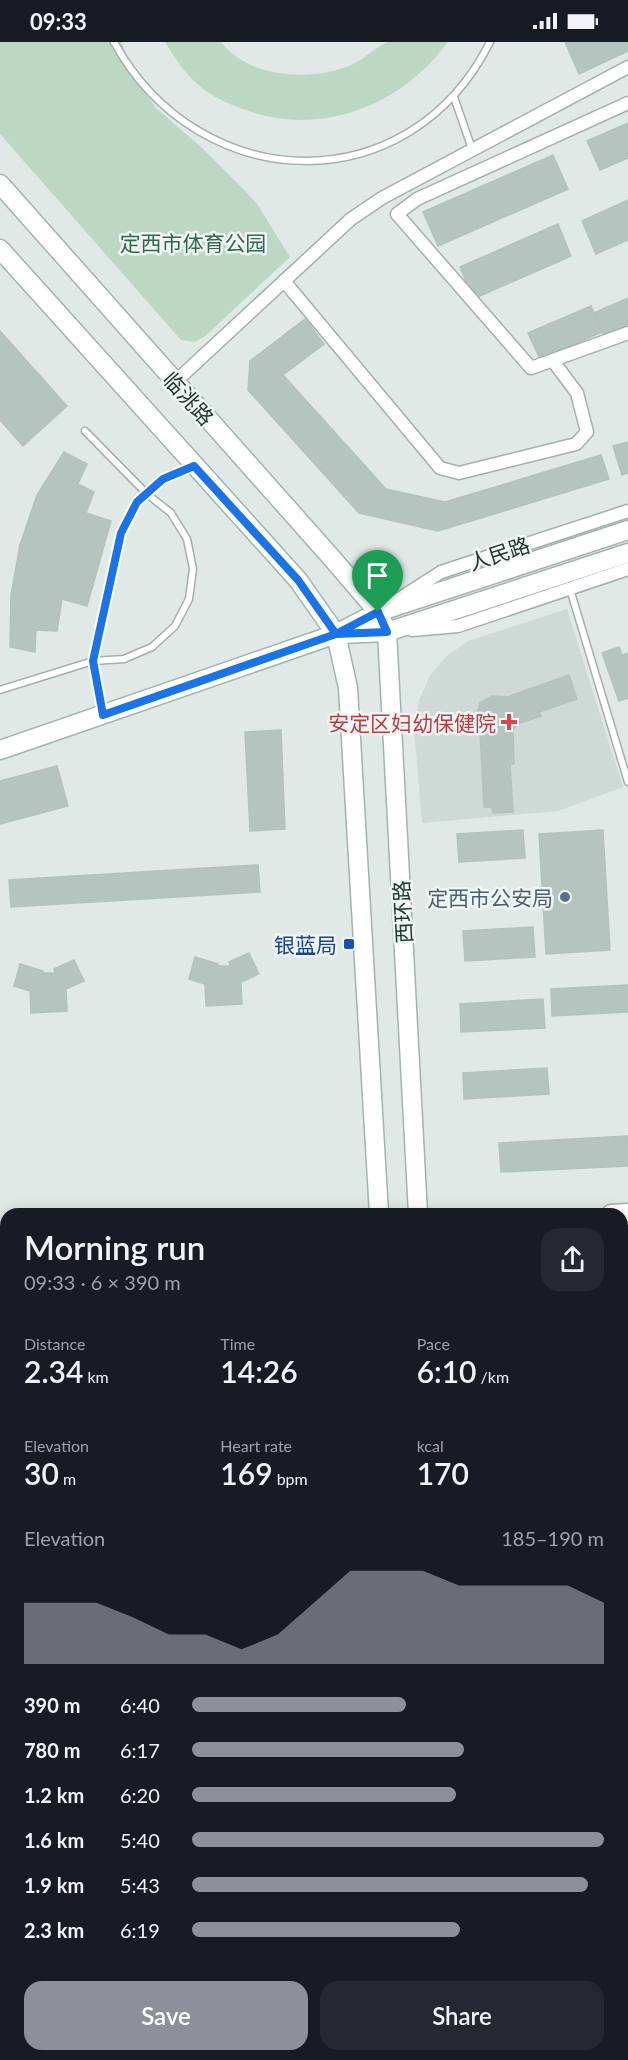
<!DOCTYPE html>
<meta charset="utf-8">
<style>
body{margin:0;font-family:Lato,"Noto Sans SC",sans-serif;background:#242831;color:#f1f3f6;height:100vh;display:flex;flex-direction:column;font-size:22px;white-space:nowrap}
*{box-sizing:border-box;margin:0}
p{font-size:20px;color:#9ea1a6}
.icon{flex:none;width:33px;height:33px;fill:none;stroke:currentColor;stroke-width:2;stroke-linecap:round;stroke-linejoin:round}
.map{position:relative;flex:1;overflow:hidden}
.details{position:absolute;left:0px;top:1166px;width:628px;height:854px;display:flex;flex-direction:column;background:#171b24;border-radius:18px 18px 0 0;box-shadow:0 3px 15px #0003}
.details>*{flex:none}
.pin{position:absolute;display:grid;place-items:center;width:51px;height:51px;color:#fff;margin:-62px -26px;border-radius:50% 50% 50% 0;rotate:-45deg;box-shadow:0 0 6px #0007}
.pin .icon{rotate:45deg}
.round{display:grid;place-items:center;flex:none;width:63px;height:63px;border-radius:18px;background:#242831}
.summary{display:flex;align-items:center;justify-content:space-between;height:102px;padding:0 24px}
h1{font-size:33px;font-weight:600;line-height:45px}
.stats{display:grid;grid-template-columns:repeat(3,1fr);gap:9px;height:102px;padding:6px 24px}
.stats div{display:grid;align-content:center}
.stats b{font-size:30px;font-weight:600}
.stats small{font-size:16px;font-weight:400}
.stats p{font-size:16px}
.chart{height:168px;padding:12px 24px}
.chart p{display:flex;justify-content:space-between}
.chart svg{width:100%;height:108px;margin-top:6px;fill:#8c9099;opacity:.7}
.button{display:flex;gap:12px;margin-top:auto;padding:12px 24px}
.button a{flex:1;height:69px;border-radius:18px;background:#8c9099;color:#fff;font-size:24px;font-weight:600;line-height:69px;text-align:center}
.button a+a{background:#242831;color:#f1f3f6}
ul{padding:0 24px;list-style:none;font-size:20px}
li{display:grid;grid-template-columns:96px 72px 1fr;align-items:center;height:45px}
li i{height:15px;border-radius:8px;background:#8c9099}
.status{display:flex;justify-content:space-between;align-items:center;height:42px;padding:0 30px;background:#171b24;direction:ltr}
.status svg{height:16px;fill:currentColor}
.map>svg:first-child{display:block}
.built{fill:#cfd9d5}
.green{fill:#bcd8c5}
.building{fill:#b6c4bf;stroke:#b4c2bd;stroke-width:1.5}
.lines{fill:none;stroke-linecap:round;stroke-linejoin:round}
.lane-casing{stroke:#a4b0ad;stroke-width:9}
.street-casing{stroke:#a4b0ad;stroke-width:15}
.secondary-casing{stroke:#a1b4ae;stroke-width:21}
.lane{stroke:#fff;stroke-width:6}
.street{stroke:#fff;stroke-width:12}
.secondary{stroke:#fff;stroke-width:18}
.route-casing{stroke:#fff;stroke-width:12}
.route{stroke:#1a73e8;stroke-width:8}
.health-dot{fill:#e0444e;stroke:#f0f6f4;stroke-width:2}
.service-dot{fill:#5c6f8a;stroke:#f0f6f4;stroke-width:2}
.transit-dot{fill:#1a4fb4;stroke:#f0f6f4;stroke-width:2}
.labels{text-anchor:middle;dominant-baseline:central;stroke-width:5;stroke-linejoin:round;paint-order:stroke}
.park-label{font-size:21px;fill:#32694b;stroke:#f0f6f4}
.street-label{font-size:21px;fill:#233833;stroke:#f0f6f4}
.health-label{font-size:21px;fill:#be3a42;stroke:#f0f6f4;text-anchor:end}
.service-label{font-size:21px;fill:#4e5e75;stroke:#f0f6f4;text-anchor:end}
.transit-label{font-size:21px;fill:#164399;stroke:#f0f6f4;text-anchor:end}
</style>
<div class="status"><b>09:33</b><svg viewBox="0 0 49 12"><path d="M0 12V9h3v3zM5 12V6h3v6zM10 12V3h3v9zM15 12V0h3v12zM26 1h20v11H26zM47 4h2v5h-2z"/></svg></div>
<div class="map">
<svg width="628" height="2018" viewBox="0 0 628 2018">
<rect width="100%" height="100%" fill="#e0e9e6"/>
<g class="built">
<path d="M567,567L623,745L558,769L422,781L414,687L419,658L431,632L448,613L468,599Z"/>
<path d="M307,2013H405L406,2018H224Z"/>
</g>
<g class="green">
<path d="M0,0H122L133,34L156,66L202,106L245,149L257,162L290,215L204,295L194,300L181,298L0,92Z"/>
<path d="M165,0H221C249,37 314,40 353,22C364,17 379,3 388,0C402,0 432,0 448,0C400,65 320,96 243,67C225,61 205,51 192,37C181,26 173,13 165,0Z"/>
</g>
<g class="building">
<path d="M565,0H628V9L579,32Z"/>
<path d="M628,81V116L600,128L587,99Z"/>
<path d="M553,113L568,147L438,204L423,170Z"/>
<path d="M628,158V198L596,212L582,179Z"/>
<path d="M558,182L571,214L473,257L460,225Z"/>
<path d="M628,256V289L606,298L594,271Z"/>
<path d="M591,264L602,290L540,317L528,291Z"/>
<path d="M305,277L324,302L283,333L386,447L445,460L601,413L609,437L438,489L359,471L248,348L250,319Z"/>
<path d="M0,289L67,364L23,404L0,378Z"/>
<path d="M628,400V431L622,433L613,404Z"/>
<path d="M64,410L87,422L78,442L94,450L86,471L111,479L87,564L62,557L57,589L36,588L35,610L10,605L11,553L20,503L37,453Z"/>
<path d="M619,605L622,613L628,611V656L619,659L602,611Z"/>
<path d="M569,633L577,657L539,670L541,674L517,682L513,688L514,722H510L513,770L493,771L492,765H484L480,689L475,676L480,661L492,654L507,655Z"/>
<path d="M281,688L285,787L250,789L245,690Z"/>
<path d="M57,724L68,764L0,782V739Z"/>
<path d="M523,788L525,816L459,820L457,792Z"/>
<path d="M603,788L610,908L546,912L539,792Z"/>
<path d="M258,823L260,850L11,865L9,838Z"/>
<path d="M533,885L535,915L465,919L463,889Z"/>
<path d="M249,911L259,932L241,940L242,962L206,964L205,942L189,937L195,915L218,922L217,924H230L229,920Z"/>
<path d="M74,918L84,939L66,947L67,969L31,971L30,949L14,944L20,922L43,929V931H55L54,927Z"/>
<path d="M628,943V970L552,974L551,947Z"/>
<path d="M543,957L545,986L461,990L460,962Z"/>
<path d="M547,1026L549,1052L464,1057L463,1031Z"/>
<path d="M628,1094V1124L501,1130L499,1101Z"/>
<path d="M622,1368H626L628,1397H622Z"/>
<path d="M622,1454L628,1562V1710H622Z"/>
<path d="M622,1726H628V1790L622,1791Z"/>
<path d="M622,1815H628V1848L622,1849Z"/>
<rect x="0" y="1880" width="6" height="19"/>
<rect x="622" y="1889" width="6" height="35"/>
<path d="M505,2013H538L539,2018H505Z"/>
</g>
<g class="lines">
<g class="lane-casing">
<g id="lane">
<path d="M114,0C199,155 409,162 490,0"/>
<path d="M454,55L472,107"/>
<path d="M570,547L628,740"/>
<path d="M0,648L93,619L124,617L152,605L175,584L189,557L193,527L187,497L171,471L147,452L85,389"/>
<path d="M102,669L93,619L121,491L137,460L163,437L193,424"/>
<path d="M0,2013H6"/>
</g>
</g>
<g class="street-casing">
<g id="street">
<path d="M628,61L417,157L397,172L531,326L628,291"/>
<path d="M284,239L440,426L459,431L576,402L587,390L577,351L553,319"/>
<path d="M175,340L351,177L382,156L628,25"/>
<path d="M396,559L441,530L628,469"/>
<path d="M412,588L458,584L628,527"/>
<path d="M624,1171L628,1240"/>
<path d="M0,1253L3,1261L0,1324"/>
<path d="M0,1594H6"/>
<path d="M622,1800H628"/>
<path d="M622,1963L628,1952"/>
<path d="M622,2011L626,2018"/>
</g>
</g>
<g class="secondary-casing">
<g id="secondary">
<path d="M0,142L330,514L378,570L387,590L418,1172"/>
<path d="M0,207L298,538L336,592L348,646L379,1172"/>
<path d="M341,592L387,590L628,511"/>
<path d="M0,708L336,592L378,570L628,488"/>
<path d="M611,1172L628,1171"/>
<path d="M429,2013L430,2018"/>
<path d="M469,2013V2018"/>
</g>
</g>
<use href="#lane" class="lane"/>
<use href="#street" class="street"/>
<use href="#secondary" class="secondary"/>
</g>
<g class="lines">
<g class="route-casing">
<path id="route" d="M378,570L336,592L298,538L194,424L163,437L137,460L121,491L93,619L103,673L336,592L387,590L378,570"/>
</g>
<use href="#route" class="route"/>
</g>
<path class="health-dot" d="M506 671h6v6h6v6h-6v6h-6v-6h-6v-6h6z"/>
<circle class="service-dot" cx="565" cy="855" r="6"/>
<rect class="transit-dot" x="343" y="896" width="12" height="12" rx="3"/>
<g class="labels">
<g class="park-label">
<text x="193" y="200">定西市体育公园</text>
</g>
<g class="street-label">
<text transform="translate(189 356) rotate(48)">临洮路</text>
<text transform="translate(499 511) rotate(-18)">人民路</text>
<text transform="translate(402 870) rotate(-93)">西环路</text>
</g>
<g class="health-label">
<text x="496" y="680">安定区妇幼保健院</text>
</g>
<g class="service-label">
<text x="553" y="855">定西市公安局</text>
</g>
<g class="transit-label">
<text x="337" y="902">银蓝局</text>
</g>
</g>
</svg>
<div class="pin" style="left:378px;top:570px;background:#1e9e55"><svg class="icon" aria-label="arrive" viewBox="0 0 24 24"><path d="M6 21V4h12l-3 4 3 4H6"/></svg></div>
<section class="details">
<div class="summary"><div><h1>Morning run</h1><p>09:33 · 6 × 390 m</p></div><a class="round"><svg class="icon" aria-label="share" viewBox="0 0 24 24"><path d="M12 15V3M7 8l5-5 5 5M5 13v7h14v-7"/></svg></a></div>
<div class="stats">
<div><p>Distance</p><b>2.34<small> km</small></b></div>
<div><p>Time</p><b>14:26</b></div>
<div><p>Pace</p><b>6:10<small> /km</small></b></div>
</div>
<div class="stats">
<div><p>Elevation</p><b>30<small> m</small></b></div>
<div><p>Heart rate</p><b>169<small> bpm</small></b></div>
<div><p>kcal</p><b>170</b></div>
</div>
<div class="chart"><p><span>Elevation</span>185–190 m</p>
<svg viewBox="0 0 160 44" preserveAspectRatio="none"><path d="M0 44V19L10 19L20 19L30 25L40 32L50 32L60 38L70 32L80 19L90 6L100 6L110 6L120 12L130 12L140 12L150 12L160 19V44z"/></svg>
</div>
<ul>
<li><b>390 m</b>6:40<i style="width:52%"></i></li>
<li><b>780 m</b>6:17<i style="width:66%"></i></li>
<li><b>1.2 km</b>6:20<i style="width:64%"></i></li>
<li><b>1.6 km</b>5:40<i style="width:100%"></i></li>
<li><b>1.9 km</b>5:43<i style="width:96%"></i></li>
<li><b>2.3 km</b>6:19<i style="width:65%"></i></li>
</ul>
<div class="button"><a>Save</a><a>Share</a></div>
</section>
</div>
